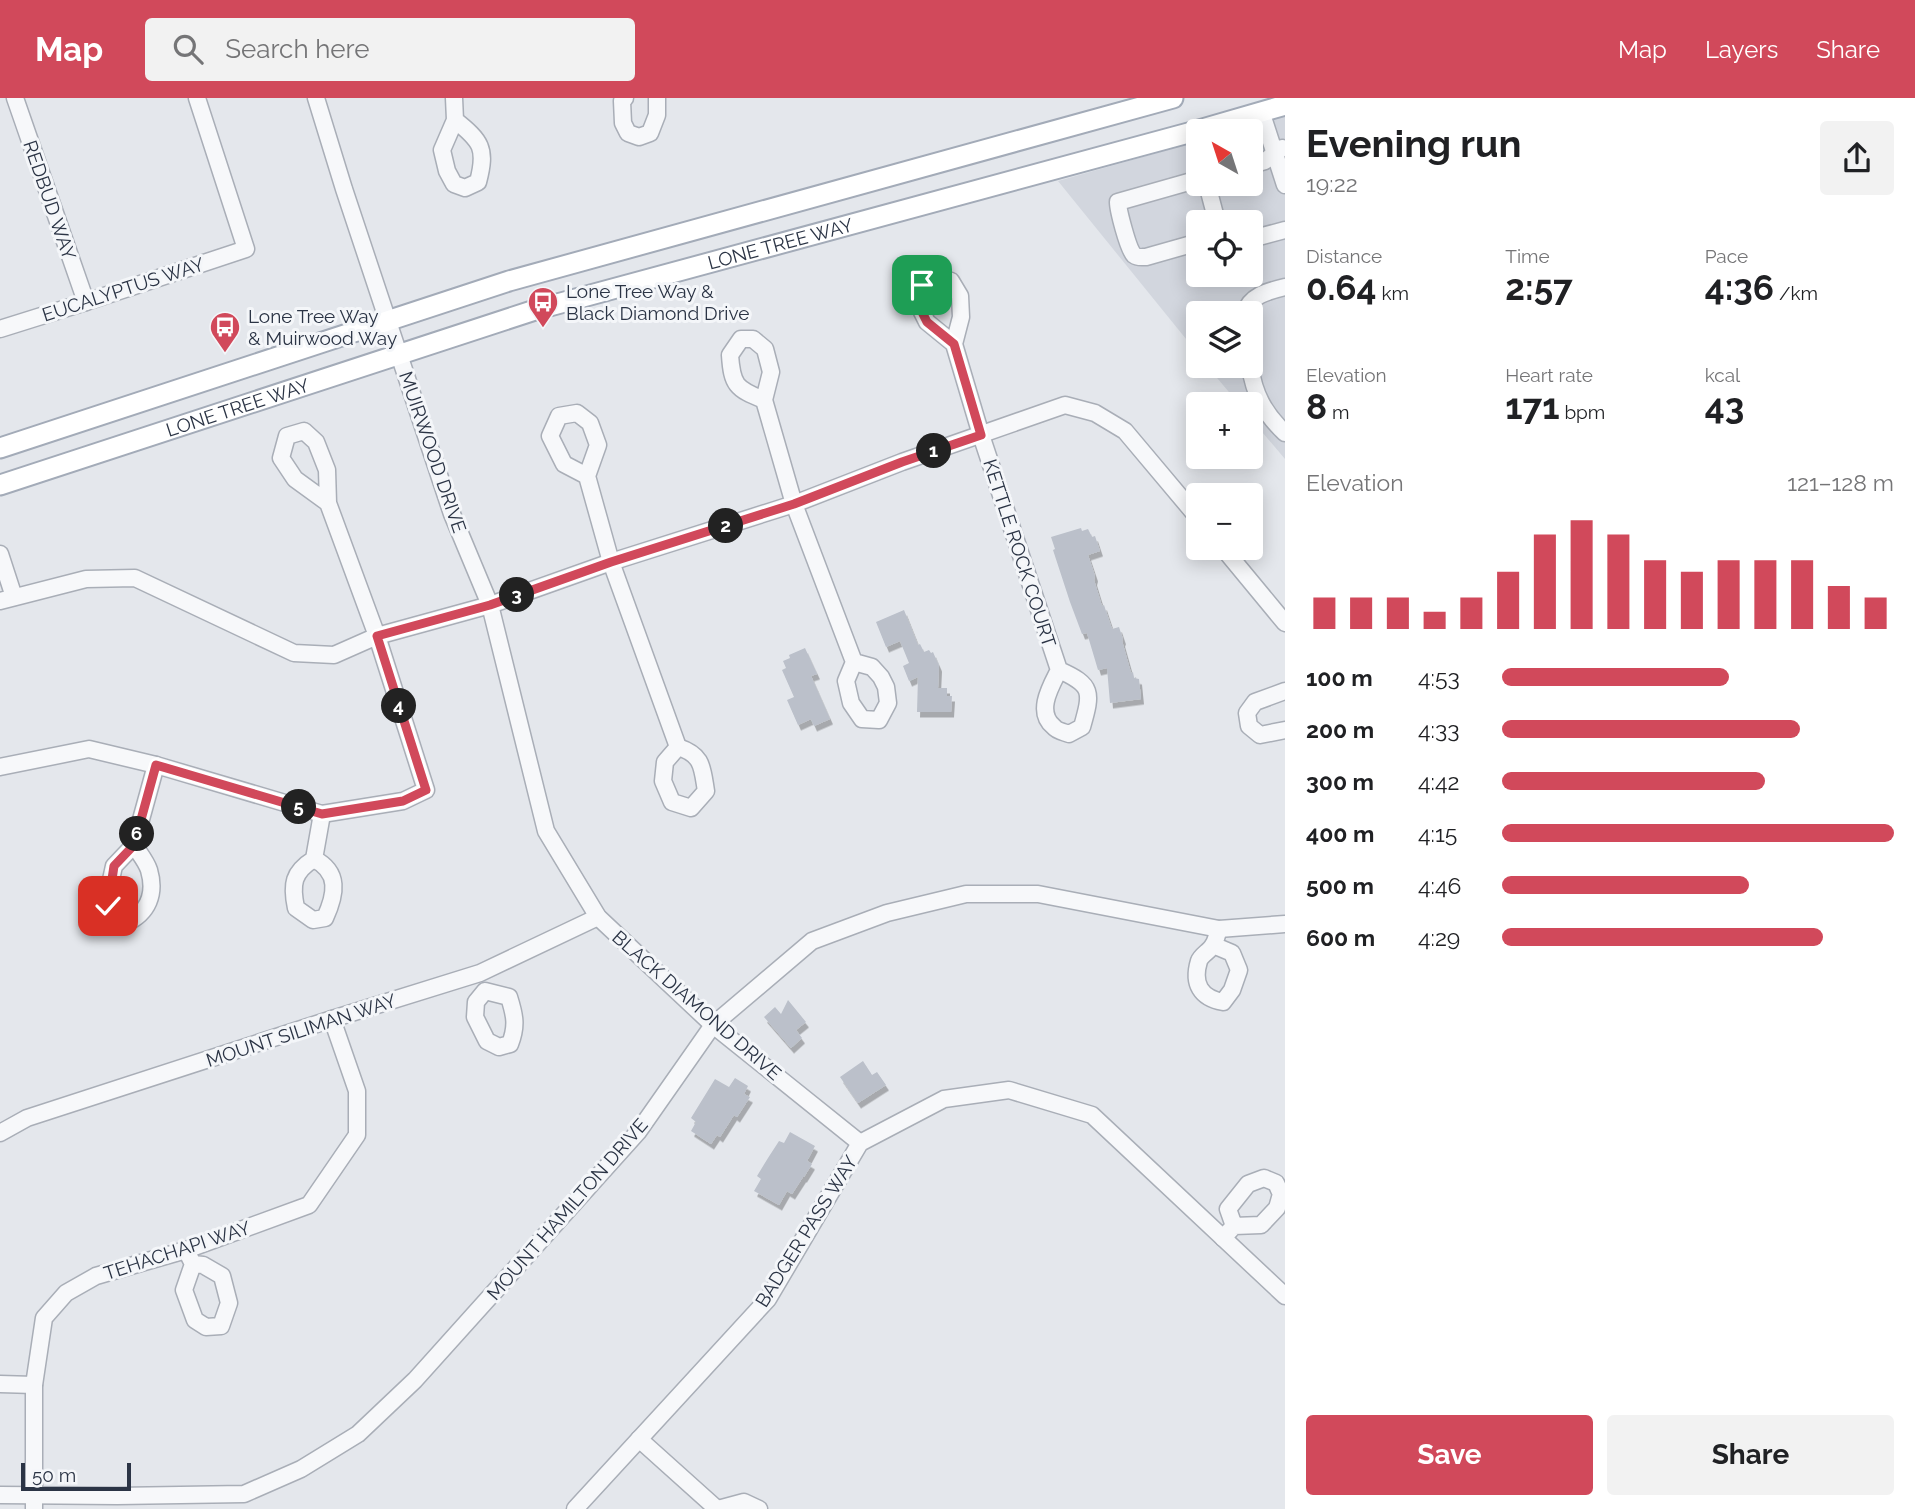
<!DOCTYPE html>
<meta charset="utf-8">
<style>
body{margin:0;font-family:Raleway,sans-serif;background:#f2f2f2;color:#202124;height:100vh;display:flex;flex-direction:column;font-size:26px;white-space:nowrap}
*{box-sizing:border-box;margin:0}
p{font-size:23px;color:#757577}
.icon{flex:none;width:38px;height:38px;fill:none;stroke:currentColor;stroke-width:2;stroke-linecap:round;stroke-linejoin:round}
.map{position:relative;flex:1;overflow:hidden}
.drawer{display:flex;flex-direction:column;background:#fff;width:630px}
.drawer>*{flex:none}
.needle{width:46px;rotate:321deg}
.tools{position:absolute;left:1186px;top:21px;display:grid;gap:14px}
.tools a{display:grid;place-items:center;width:77px;height:77px;border-radius:7px;background:#fff;box-shadow:0 4px 18px #0003;font-size:35px}
.scale{position:absolute;left:21px;bottom:18px;width:110px;box-sizing:border-box;padding-left:7px;border:4px solid #2b3445;border-top:0;font-size:19px;line-height:24px;white-space:nowrap;color:#2b3445;-webkit-text-stroke:5px #f4f6f9;paint-order:stroke}
.pin{position:absolute;display:grid;place-items:center;width:60px;height:60px;color:#fff;margin:-30px;border-radius:14px;box-shadow:0 4px 10px #0006}
.km{position:absolute;width:35px;height:35px;margin:-18px;border-radius:50%;background:#222;color:#fff;font-size:19px;line-height:35px;text-align:center}
.round{display:grid;place-items:center;flex:none;width:74px;height:74px;border-radius:7px;background:#f2f2f2}
.summary{display:flex;align-items:center;justify-content:space-between;height:119px;padding:0 21px}
h1{font-size:38px;font-weight:700;line-height:52px}
.stats{display:grid;grid-template-columns:repeat(3,1fr);gap:10px;height:119px;padding:7px 21px}
.stats div{display:grid;align-content:center}
.stats b{font-size:35px;font-weight:700}
.stats small{font-size:19px;font-weight:400}
.stats p{font-size:19px}
.chart{height:196px;padding:14px 21px}
.chart p{display:flex;justify-content:space-between}
.chart svg{width:100%;height:126px;margin-top:7px;stroke:#d1495b;stroke-width:6}
.button{display:flex;gap:14px;margin-top:auto;padding:14px 21px}
.button a{flex:1;height:80px;border-radius:7px;background:#d1495b;color:#fff;font-size:28px;font-weight:700;line-height:80px;text-align:center}
.button a+a{background:#f2f2f2;color:#202124}
ul{padding:0 21px;list-style:none;font-size:23px}
li{display:grid;grid-template-columns:112px 84px 1fr;align-items:center;height:52px}
li i{height:18px;border-radius:9px;background:#d1495b}
header{display:flex;align-items:center;gap:42px;box-sizing:border-box;height:98px;padding:0 35px;background:#d1495b;color:#fff}
header strong{font-size:33px}
nav{display:flex;gap:38px;margin-inline-start:auto;font-size:24px}
.search{width:490px;height:63px;background:#f2f2f2;display:flex;align-items:center;gap:18px;box-sizing:border-box;padding:0 24px;border-radius:7px;color:#757577;font-size:26px}
main{display:flex;flex:1;min-height:0}
.map>svg:first-child{display:block}
.built{fill:#d2d6de;fill-rule:evenodd}
.building{fill:#bbc0ca;filter:url(#shadow)}
.lines{fill:none;stroke-linecap:round;stroke-linejoin:round}
.minor-casing{stroke:#a9aeb7;stroke-width:19}
.major-casing{stroke:#a3abb8;stroke-width:23}
.minor{stroke:#f7f8fa;stroke-width:16}
.major{stroke:#fff;stroke-width:19}
.route-casing{stroke:#fff;stroke-width:14}
.route{stroke:#d1495b;stroke-width:9}
.labels{text-anchor:middle;dominant-baseline:central;stroke-width:6;stroke-linejoin:round;paint-order:stroke}
.street-label{font-size:19px;fill:#2b3445;stroke:#f4f6f9}
.poi-label{font-size:19px;fill:#2b3445;stroke:#f4f6f9;text-anchor:start}
</style>
<header>
<strong>Map</strong>
<div class="search"><svg class="icon" aria-label="search" viewBox="0 0 24 24"><circle cx="10" cy="10" r="6"/><path d="M15 15l6 6"/></svg>Search here</div>
<nav><a>Map</a><a>Layers</a><a>Share</a></nav>
</header>
<main>
<div class="map">
<svg width="1285" height="1411" viewBox="0 0 1285 1411">
<defs>
<filter id="shadow"><feDropShadow dx="3" dy="5.5" stdDeviation="0" flood-color="#0004"/></filter>
</defs>
<rect width="100%" height="100%" fill="#e4e7ec"/>
<path class="built" d="M1285,18V361L1251,321V306H1239L1207,268H1251V215H1199V257L1058,83L1199,43V86H1251V33H1233ZM1199,124H1251V177H1199Z"/>
<g class="building">
<path d="M1081,430L1082,433L1088,431L1092,439L1095,438L1100,453L1088,457L1095,478L1094,482L1102,508L1104,507L1112,531L1119,529L1123,541L1122,543L1131,575L1133,574L1134,580L1139,581L1141,601L1110,605L1107,570L1098,572L1087,535L1082,536L1070,504L1053,452L1055,451L1051,439Z"/>
<path d="M904,512L918,547L920,546L924,554L929,552L931,555L933,554L939,568L938,590H947V598H952L951,614H917L918,579L909,583L903,568L909,565L900,543L886,549L876,524Z"/>
<path d="M805,550L817,576L811,578L830,621L814,628L811,621L798,627L787,602L794,599L782,572L786,570L783,563L790,560L789,557Z"/>
<path d="M788,902L806,924L796,932L802,940L791,950L764,919L775,909L781,916Z"/>
<path d="M863,963L872,977L877,974L886,987L858,1005L840,979Z"/>
<path d="M735,980L748,988L744,996L750,999L737,1019L734,1017L720,1039L717,1037L711,1046L691,1033L696,1024L691,1020L715,981L729,989Z"/>
<path d="M790,1034L815,1048L807,1063L812,1066L804,1079H803L792,1096L787,1093L779,1107L754,1093L761,1081L757,1078L768,1060L779,1043L784,1045Z"/>
</g>
<g class="lines">
<g class="minor-casing">
<g id="minor">
<path d="M15,0L86,204"/>
<path d="M316,0L344,91L452,416L490,507L546,733L598,819L713,927L860,1045"/>
<path d="M454,0L455,22L442,52L447,73L454,86L465,90L478,84C487,50 481,43 455,22"/>
<path d="M625,0L622,3L623,25L628,35L639,39L650,35L657,17V0"/>
<path d="M1261,13L1285,87"/>
<path d="M1192,34L1199,58"/>
<path d="M1251,67L1265,63L1282,50"/>
<path d="M1199,81L1118,104C1118,112 1128,151 1134,157C1138,160 1141,159 1146,159L1199,144"/>
<path d="M1207,86L1217,124"/>
<path d="M1251,141L1285,132"/>
<path d="M1245,215C1250,197 1269,193 1285,189"/>
<path d="M0,231L86,204L246,151L197,0"/>
<path d="M954,246L927,224L918,206L922,187L935,178L951,183L960,198L961,219L954,246L981,337L1059,572C1051,588 1035,614 1054,629C1057,633 1064,634 1069,636L1082,629C1092,594 1093,587 1059,572"/>
<path d="M1250,268C1254,296 1264,315 1285,335"/>
<path d="M764,302C736,291 732,287 730,257L741,241H753L765,251L771,274L764,302L794,406L854,564L846,583L851,605L862,621L879,622L888,605L886,589L881,579L872,569L854,564"/>
<path d="M587,378L564,366L550,338L559,318L577,315L590,325L598,347L587,378L611,464L678,649"/>
<path d="M1223,450L1285,525"/>
<path d="M0,456L14,499"/>
<path d="M0,503L86,481L135,480L294,555L334,557L377,538L490,507L611,464L794,406L902,364L1065,307L1095,315L1125,333L1199,421"/>
<path d="M1285,593L1255,604L1247,615L1249,628L1260,637L1285,632"/>
<path d="M678,649C703,657 702,669 706,693L691,710L672,704L663,683L665,664Z"/>
<path d="M0,669L89,651L156,667L322,716L403,703L426,692L377,538L328,405L327,372L316,344L304,333L287,338L281,360L295,381L328,405"/>
<path d="M134,747C139,755 146,763 149,772C156,796 148,815 126,825L116,819L109,808V791L114,768L134,747L156,667"/>
<path d="M314,761C340,774 336,796 325,820L313,822L296,810C291,786 293,774 314,761L322,716"/>
<path d="M1213,847L1232,855L1239,872L1232,892L1223,904C1201,900 1192,886 1199,863C1201,857 1210,853 1213,847C1216,843 1217,836 1219,831"/>
<path d="M485,893L509,899C515,918 517,928 510,946L499,949L487,943L475,919L476,904Z"/>
<path d="M0,1035L27,1020L332,921L480,875L598,819"/>
<path d="M1223,1140L1234,1128L1261,1127L1277,1110L1281,1096L1276,1085L1264,1080L1248,1086L1228,1111L1234,1128"/>
<path d="M186,1152L193,1166L184,1192L195,1222L206,1229L221,1228L229,1205L222,1178L203,1167L193,1166"/>
<path d="M0,1286L34,1287"/>
<path d="M639,1341L717,1411"/>
<path d="M0,1397L117,1398L244,1396L301,1371L358,1336L415,1282L638,1034L713,927L812,843L887,815L966,796H1038L1219,831L1285,826"/>
<path d="M34,1411V1287L44,1220L66,1195L96,1178L186,1152L309,1107L357,1037V993L332,921"/>
<path d="M575,1411L768,1201L860,1045L944,1001L1009,992L1092,1017L1285,1198"/>
<path d="M718,1411L744,1404L759,1411"/>
</g>
</g>
<g class="major-casing">
<g id="major">
<path d="M0,350L509,183L1173,0"/>
<path id="s1" d="M0,387L535,212L1192,34L1285,7"/>
</g>
</g>
<use href="#minor" class="minor"/>
<use href="#major" class="major"/>
</g>
<g class="lines">
<g class="route-casing">
<path id="route" d="M108,808L114,768L134,747L156,667L322,716L403,703L426,692L377,538L490,507L611,464L794,406L902,364L981,337L954,246L927,224L918,206L922,187"/>
</g>
<use href="#route" class="route"/>
</g>
<defs>
<g id="bus-pin" transform="scale(1.575)"><path d="M0 17L-7.5 6A9.5 9.5 0 1 1 7.5 6Z" fill="#d1495b" stroke="#f4f6f9"/><path d="M-5-6H5V4H4V6H2V4H-2V6H-4V4H-5ZM-3.5-4V0h7V-4ZM-3.5 1.2v1.5H-2V1.2ZM2 1.2v1.5H3.5V1.2Z" fill="#fff"/></g>
</defs>
<g fill-rule="evenodd">
<use href="#bus-pin" x="543" y="204"/>
<use href="#bus-pin" x="225" y="229"/>
</g>
<g class="labels">
<g class="street-label">
<text transform="translate(50 102) rotate(71)">REDBUD WAY</text>
<text stroke="none"><textPath href="#s1" startOffset="817">LONE TREE WAY</textPath></text>
<text transform="translate(123 191) rotate(-18)">EUCALYPTUS WAY</text>
<text stroke="none"><textPath href="#s1" startOffset="250">LONE TREE WAY</textPath></text>
<text transform="translate(433 354) rotate(71)">MUIRWOOD DRIVE</text>
<text transform="translate(1020 455) rotate(72)">KETTLE ROCK COURT</text>
<text transform="translate(697 907) rotate(41)">BLACK DIAMOND DRIVE</text>
<text transform="translate(301 932) rotate(-18)">MOUNT SILIMAN WAY</text>
<text transform="translate(567 1111) rotate(-49)">MOUNT HAMILTON DRIVE</text>
<text transform="translate(806 1133) rotate(-58)">BADGER PASS WAY</text>
<text transform="translate(177 1152) rotate(-18)">TEHACHAPI WAY</text>
</g>
<g class="poi-label">
<text x="566" y="193">Lone Tree Way &amp;<tspan x="566" dy="22">Black Diamond Drive</tspan></text>
<text x="248" y="218">Lone Tree Way<tspan x="248" dy="22">&amp; Muirwood Way</tspan></text>
</g>
</g>
</svg>
<div class="tools">
<a><svg class="needle" viewBox="-14 -14 28 28"><path d="M0-13l5 13h-10z" fill="#e53935"/><path d="M0 13l5-13h-10z" fill="#757577"/></svg></a>
<a><svg class="icon" aria-label="locate" viewBox="0 0 24 24"><circle cx="12" cy="12" r="6"/><path d="M12 2v4M12 18v4M2 12h4M18 12h4"/></svg></a>
<a><svg class="icon" aria-label="layers" viewBox="0 0 24 24"><path d="M12 4l9 5-9 5-9-5zM3 14l9 5 9-5"/></svg></a>
<a>+</a>
<a>−</a>
</div>
<div class="scale">50 m</div>
<div class="pin" style="left:922px;top:187px;background:#1e9e55"><svg class="icon" aria-label="arrive" viewBox="0 0 24 24"><path d="M6 21V4h12l-3 4 3 4H6"/></svg></div>
<div class="pin" style="left:108px;top:808px;background:#d93025"><svg class="icon" aria-label="check" viewBox="0 0 24 24"><path d="M5 12l5 5 9-10"/></svg></div>
<b class="km" style="left:934px;top:353px">1</b>
<b class="km" style="left:726px;top:428px">2</b>
<b class="km" style="left:517px;top:497px">3</b>
<b class="km" style="left:399px;top:608px">4</b>
<b class="km" style="left:299px;top:709px">5</b>
<b class="km" style="left:137px;top:736px">6</b>
</div>
<section class="drawer">
<div class="summary"><div><h1>Evening run</h1><p>19:22</p></div><a class="round"><svg class="icon" aria-label="share" viewBox="0 0 24 24"><path d="M12 15V3M7 8l5-5 5 5M5 13v7h14v-7"/></svg></a></div>
<div class="stats">
<div><p>Distance</p><b>0.64<small> km</small></b></div>
<div><p>Time</p><b>2:57</b></div>
<div><p>Pace</p><b>4:36<small> /km</small></b></div>
</div>
<div class="stats">
<div><p>Elevation</p><b>8<small> m</small></b></div>
<div><p>Heart rate</p><b>171<small> bpm</small></b></div>
<div><p>kcal</p><b>43</b></div>
</div>
<div class="chart"><p><span>Elevation</span>121–128 m</p>
<svg viewBox="0 0 160 44" preserveAspectRatio="none"><path d="M5 44V33M15 44V33M25 44V33M35 44V38M45 44V33M55 44V24M65 44V11M75 44V6M85 44V11M95 44V20M105 44V24M115 44V20M125 44V20M135 44V20M145 44V29M155 44V33"/></svg>
</div>
<ul>
<li><b>100 m</b>4:53<i style="width:58%"></i></li>
<li><b>200 m</b>4:33<i style="width:76%"></i></li>
<li><b>300 m</b>4:42<i style="width:67%"></i></li>
<li><b>400 m</b>4:15<i style="width:100%"></i></li>
<li><b>500 m</b>4:46<i style="width:63%"></i></li>
<li><b>600 m</b>4:29<i style="width:82%"></i></li>
</ul>
<div class="button"><a>Save</a><a>Share</a></div>
</section>
</main>
